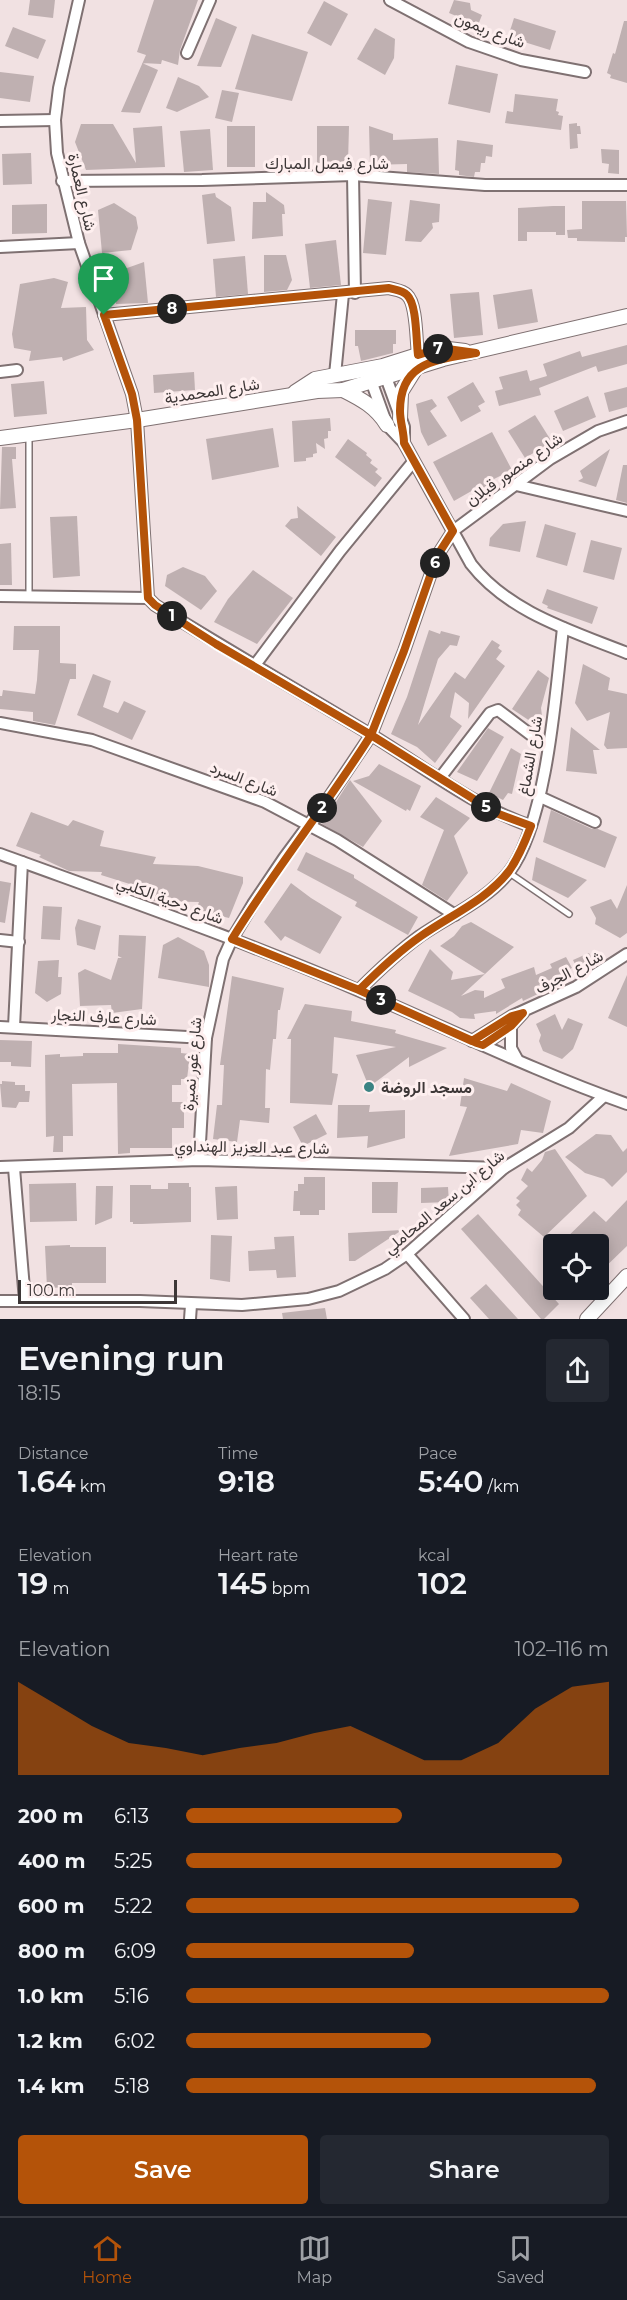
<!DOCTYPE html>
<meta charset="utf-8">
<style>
body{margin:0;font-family:Montserrat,Vazirmatn,sans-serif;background:#242831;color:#f1f3f6;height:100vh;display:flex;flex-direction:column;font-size:22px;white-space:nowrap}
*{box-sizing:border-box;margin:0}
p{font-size:20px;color:#9ea1a6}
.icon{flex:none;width:33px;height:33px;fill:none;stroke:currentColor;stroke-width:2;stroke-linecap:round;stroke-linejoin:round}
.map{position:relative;height:1319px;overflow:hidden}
.panel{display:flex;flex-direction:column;background:#171b24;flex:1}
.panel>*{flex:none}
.buttons{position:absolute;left:543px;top:1234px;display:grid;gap:12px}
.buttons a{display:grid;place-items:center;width:66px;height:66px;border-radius:6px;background:#171b24;box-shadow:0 3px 15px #0003;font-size:30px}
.scale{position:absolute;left:18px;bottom:15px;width:159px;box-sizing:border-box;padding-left:6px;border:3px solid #3d3737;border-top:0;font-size:16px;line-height:21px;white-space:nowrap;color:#3d3737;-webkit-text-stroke:4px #feefef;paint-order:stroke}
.pin{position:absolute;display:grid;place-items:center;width:51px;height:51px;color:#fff;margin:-62px -26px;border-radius:50% 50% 50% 0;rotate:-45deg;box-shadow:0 0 6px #0007}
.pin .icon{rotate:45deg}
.km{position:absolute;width:30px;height:30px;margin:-15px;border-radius:50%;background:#222;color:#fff;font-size:16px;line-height:30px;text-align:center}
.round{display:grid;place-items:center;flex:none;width:63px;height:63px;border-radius:6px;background:#242831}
.overview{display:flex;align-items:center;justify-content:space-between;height:102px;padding:0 18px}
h1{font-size:33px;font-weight:600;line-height:45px}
.stats{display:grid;grid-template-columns:repeat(3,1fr);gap:9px;height:102px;padding:6px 18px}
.stats div{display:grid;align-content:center}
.stats b{font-size:30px;font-weight:600}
.stats small{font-size:16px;font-weight:400}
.stats p{font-size:16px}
.chart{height:168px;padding:12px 18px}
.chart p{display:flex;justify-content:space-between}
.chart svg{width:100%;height:108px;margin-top:6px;fill:#b45309;opacity:.7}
.button{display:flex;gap:12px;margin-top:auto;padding:12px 18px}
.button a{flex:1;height:69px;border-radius:6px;background:#b45309;color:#fff;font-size:24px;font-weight:600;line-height:69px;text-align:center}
.button a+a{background:#242831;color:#f1f3f6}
ul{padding:0 18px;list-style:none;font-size:20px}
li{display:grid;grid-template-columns:96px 72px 1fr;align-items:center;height:45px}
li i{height:15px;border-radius:8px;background:#b45309}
.dock{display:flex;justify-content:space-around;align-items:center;height:84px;border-top:2px solid #363941;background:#171b24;font-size:16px;color:#9ea1a6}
.dock a{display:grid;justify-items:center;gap:3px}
.dock .on{color:#b45309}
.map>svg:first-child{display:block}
.building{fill:#bfb0b1}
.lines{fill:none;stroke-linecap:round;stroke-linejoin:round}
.service-casing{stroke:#7f7172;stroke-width:8}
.minor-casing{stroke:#7f7172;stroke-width:14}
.tertiary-casing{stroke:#7f7172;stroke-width:16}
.service{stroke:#fff;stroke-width:5}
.minor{stroke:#fff;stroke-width:10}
.tertiary{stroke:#fff;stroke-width:14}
.route-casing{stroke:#fff;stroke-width:12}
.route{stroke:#b45309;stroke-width:8}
.poi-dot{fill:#3a8383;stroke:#feefef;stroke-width:2}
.labels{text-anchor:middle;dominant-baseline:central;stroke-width:6;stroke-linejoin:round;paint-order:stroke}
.street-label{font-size:16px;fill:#3d3737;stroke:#feefef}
.poi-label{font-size:16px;font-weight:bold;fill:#3d3737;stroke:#feefef;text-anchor:start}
</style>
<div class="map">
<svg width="627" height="1319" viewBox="0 0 627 1319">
<rect width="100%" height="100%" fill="#f1e1e2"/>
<g class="building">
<path d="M30,0H55L53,18L28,15Z"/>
<path d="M154,0H198L180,50L178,65L162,60L161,64L142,63L158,70L140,113L121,112L146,55L137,52Z"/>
<path d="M454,0L470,3L471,10L482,15L478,25L449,13Z"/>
<path d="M324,1L348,14L331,46L307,33Z"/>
<path d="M216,18L237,27L221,67L197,66Z"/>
<path d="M514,18L556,31L550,50L508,37Z"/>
<path d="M624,21H627V83L610,78L611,75L607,73L613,53L615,54Z"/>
<path d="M13,27L46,40L38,59L5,46Z"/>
<path d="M375,28L395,39L394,58L385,75L357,59Z"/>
<path d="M252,34L308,52L292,101L235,89Z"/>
<path d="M456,65L498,74L490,113L448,104Z"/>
<path d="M0,72L34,76L30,102L0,98Z"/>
<path d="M178,77L199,86L209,97L177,112L166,108Z"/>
<path d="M222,90L239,93L232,122L215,118Z"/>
<path d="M515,94L558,99L556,111L559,112L558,115L563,116L561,130L505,123L507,111L513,112Z"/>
<path d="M577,123V126H580L581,134H577L578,148L570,149L569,124Z"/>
<path d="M81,124H113L136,163L133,128L162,126L165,167L86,170L75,142Z"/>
<rect x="227" y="126" width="28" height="41"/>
<path d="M317,126H349L348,163H317Z"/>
<path d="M369,126L393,134V140L438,138L439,174L407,172V164L370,165Z"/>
<path d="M210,129L213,170L184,172L180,131Z"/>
<path d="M457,140L493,145L492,157L486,156L485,163H481L480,172H475L474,177L459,175V171L455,170Z"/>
<path d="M601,149L619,150V174L608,173L609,164L602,163Z"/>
<path d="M31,153L32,184L3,185L2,154Z"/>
<path d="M266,192L284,205L285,214H282L283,236L252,239L253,202H266Z"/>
<path d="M215,193L216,197L231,207L235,241L207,244L202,195Z"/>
<path d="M368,199L392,202L386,255L363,253Z"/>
<path d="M410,200L440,204L439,222L432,223L433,228L421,242L405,241Z"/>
<path d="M582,201H626L627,237H625V242L577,241V238H568L567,230L582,229Z"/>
<path d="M114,203L136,217L138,228L131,250L102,253L98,210Z"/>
<path d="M47,204V233L12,234V205Z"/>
<path d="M553,206H565V235H556V232H527V241H518V208Z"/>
<path d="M336,240L341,285L310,288L305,244Z"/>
<path d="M264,255H286L292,280L287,290L264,292Z"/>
<path d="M245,256L248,294L216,297L213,259Z"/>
<path d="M144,262L148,303L116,304L113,273Z"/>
<path d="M54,278L68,282L61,308L86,307L87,340L94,350L63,361L62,357L29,361L31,351L14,348L12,334L20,284Z"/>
<path d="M532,289L538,322L498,329L493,295Z"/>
<path d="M479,292L483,335L454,338L450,294Z"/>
<path d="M355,330H396V344H393V353L361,361L358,346H355Z"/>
<path d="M627,345V364L598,372L596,366L539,388L541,395L499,406L495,391L503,389L499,377L527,370L530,381L547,376L543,364L580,351L582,357Z"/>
<path d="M194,372L195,390L154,393L153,375Z"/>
<path d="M44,381L47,414L14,417L11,384Z"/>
<path d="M473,382L485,402L478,406L481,411L461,422L447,397Z"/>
<path d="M627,387V407L609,412L604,393Z"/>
<path d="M588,396L596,417L563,431L554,411Z"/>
<path d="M432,399L437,406L430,411L447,436L428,446L421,432L416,404Z"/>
<path d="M535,415L552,442L525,458L508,431Z"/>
<path d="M330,418L331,431H328V438L324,439L325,449L316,443L317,453L313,454V457L306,458V461L294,462L292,421Z"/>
<path d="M273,428L279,467L212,480L206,439Z"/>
<path d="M492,432L512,470L492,480V484L484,489L482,485L454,501L433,462Z"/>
<path d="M348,439L367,453L366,455L372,460L370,463L378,469L375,472L382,478L375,487L335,457Z"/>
<path d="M2,447H16V459H12L16,508L0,509Z"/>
<path d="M610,449L596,487L578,481L583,478L580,471Z"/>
<path d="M623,465H627V503L616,500Z"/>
<path d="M297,506L336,537L321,556L285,526L291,519L298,518Z"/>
<path d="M77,516L80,576L53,578L50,517Z"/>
<path d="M526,521L520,552L489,546L490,538L503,524Z"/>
<path d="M545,524L576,533L567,566L536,557Z"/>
<path d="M591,540L622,548L614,580L583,572Z"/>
<path d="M11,543L12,585H0V544Z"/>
<path d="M183,567L205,576L217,591L201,610L165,586L167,575Z"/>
<path d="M253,570L293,598L257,644L214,622L228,599Z"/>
<path d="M547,589L598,607L592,624L547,608L548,606L542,603Z"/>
<path d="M14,626H60V663L76,664V679H70L55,725L33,721V712L0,709V696H2L3,690L35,694L37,680L39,650H13Z"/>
<path d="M429,630L440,634L441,631L460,636L457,646L450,645L438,659L418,725L455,672L465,679L492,640L500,645L498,648L502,651L496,659L505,666L468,719L469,703L455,692L450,717L462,726L435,763L417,747L391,734L407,697Z"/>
<path d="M583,664L610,678L608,690L627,694V748L607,749L604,745L610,712L587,721L575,703Z"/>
<path d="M538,670L549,678L541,708L542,716L536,725L512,709Z"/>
<path d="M93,674L111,681L103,707L118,713L124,701L146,711L132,740L77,715Z"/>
<path d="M571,727L600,750H593L597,774L566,771Z"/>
<path d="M488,728L504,737L477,781L457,772Z"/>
<path d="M511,748L521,754L512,794L508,793L503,800L489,793Z"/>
<path d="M379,764L421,786L410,811L407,809L406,811L353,781L369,776Z"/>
<path d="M350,780L382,821L363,847L322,824Z"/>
<path d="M436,797L470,818L454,836L468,873L447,901L422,885L444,830L420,817Z"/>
<path d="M551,810L592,829H598L617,837L605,868L543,842Z"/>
<path d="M31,812L68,826L73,820L104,831L100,846L156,857L153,864L198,866L243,877V883L229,918L196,910L199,902L152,901V891L101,875L102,872L69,871L39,857L41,855L16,846Z"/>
<path d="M306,852L354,875V878L418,917L408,935L355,906L357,902L297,870Z"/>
<path d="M536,857L587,880L568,898L532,880Z"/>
<path d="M0,881L11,883L5,923L0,922Z"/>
<path d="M291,883L311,898L342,917L320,954L285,936L281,941L264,922Z"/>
<path d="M627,885V933L620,938L595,924L596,918L590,907L611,899L617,909Z"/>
<path d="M43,906L62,907L60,940L41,939Z"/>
<path d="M78,919L101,926L95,950L77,945L75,928Z"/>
<path d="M471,922L514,947L485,974L440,946L454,936L462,926Z"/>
<path d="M119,935L146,936L142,1009L112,1013L111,1005L80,1006L78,973L85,969L111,980L118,958H122L118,956Z"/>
<path d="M178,937L204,951L209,965V987L158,978L163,945Z"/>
<path d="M430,949L453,972L451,980L485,974L461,996L475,990L484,991V998L505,988L501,979L534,967L536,975L552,968L550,964L566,957L572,968L563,972L564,976L544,983L538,988L540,993L523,1001L522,998L496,1014V1011L474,1014L475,1019L460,1018L452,1012L408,991Z"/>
<path d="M589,953L595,965L579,972L573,960Z"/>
<path d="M59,960L58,977H62L61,994L47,1002L35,993L38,961Z"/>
<path d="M627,975V1027L608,1018Z"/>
<path d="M232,976L284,988L280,1010H278L276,1039H273L270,1070L266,1069L265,1108H270L269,1123L240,1120L237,1142L213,1139L217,1105H222L224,1065H220Z"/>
<path d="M305,1004L352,1011L351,1021L396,1030L395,1033L447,1048L409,1067V1057L369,1087L356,1055L396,1047L334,1037L332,1073L338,1074L332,1105L290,1103L291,1039H287Z"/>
<path d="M555,1014L562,1030L568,1018L583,1024L573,1049L562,1059L543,1051L539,1041L541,1035L536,1024Z"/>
<path d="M0,1040L32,1041L31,1067L11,1066V1062H0Z"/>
<path d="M118,1044L181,1048V1053L190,1054L187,1079H181V1085H172V1102H184V1128H172V1148H130V1153L118,1154L117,1083L72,1084L73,1136H63V1152H53L54,1136L46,1137L45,1055L60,1054V1057L83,1056V1053H118Z"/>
<path d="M464,1078L507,1091L511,1083L551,1101L543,1133L521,1130L518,1144L449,1156L467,1107L460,1106Z"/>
<path d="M2,1081L15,1082V1085H25V1091H30L29,1102H19L16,1108L2,1107L0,1084H2Z"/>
<path d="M338,1105H370L369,1112L405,1110V1138L367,1148L368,1136L337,1138Z"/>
<path d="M316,1114L327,1134L303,1146L293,1127Z"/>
<path d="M596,1134L611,1135L623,1152L627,1148V1172L612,1187L604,1179L585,1173L565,1157Z"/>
<path d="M555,1149L587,1196L544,1237L518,1215L521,1210L516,1205L520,1201L516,1198L528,1186L521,1180L527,1168L532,1172L542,1160L545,1152Z"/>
<path d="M304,1177H325V1210H319V1215H300V1211H293L294,1191H298V1184H304Z"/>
<path d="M372,1182H398L397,1213H372Z"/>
<path d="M76,1183L77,1221L30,1222L29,1184Z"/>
<path d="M168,1183H189V1187H191V1222L142,1224H133V1222H130V1185H151V1189H168Z"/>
<path d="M96,1186H113L112,1218L95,1225Z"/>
<path d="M237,1186L238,1219L217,1220L215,1187Z"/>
<path d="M448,1187L449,1202L421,1203V1188Z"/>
<path d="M627,1200V1246L598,1274V1245H559L594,1211L606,1222Z"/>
<path d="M478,1214L559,1304L544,1319H541L461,1229Z"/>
<path d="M402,1230L355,1261H349L348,1233Z"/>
<path d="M211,1235L232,1236L230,1282L210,1279Z"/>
<path d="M294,1236L296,1277L277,1278L276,1270L249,1271L248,1251L275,1249L274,1237Z"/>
<path d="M70,1245V1247H106V1283H72V1287L47,1288L45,1246Z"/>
<path d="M486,1284L518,1319H489L470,1298Z"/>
<path d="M325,1308L327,1319H283L282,1313Z"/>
</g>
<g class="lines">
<g class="service-casing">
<g id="service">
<path d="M29,437V596"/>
<path d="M508,872L569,914"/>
</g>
</g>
<g class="minor-casing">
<g id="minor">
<path d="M79,0L59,88L55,120L57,153L79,243L132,394L137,420L148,598L155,605C227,650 301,692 373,736C422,766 477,808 531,826"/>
<path d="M390,0L469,42L521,60L585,72"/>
<path d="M187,53L210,0"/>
<path d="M0,121L55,120"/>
<path d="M353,175L355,293"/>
<path d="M62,181L202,180L353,175L485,185H627"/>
<path d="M0,247L79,243"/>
<path d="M104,315L389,288C395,290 402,290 407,295C417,304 416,340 418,355"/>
<path d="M383,369L404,427V443"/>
<path d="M0,372L17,370"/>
<path d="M335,375L343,294"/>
<path d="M369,375L387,425L404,443L471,564C508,612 572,631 627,653"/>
<path d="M516,485L627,511"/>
<path d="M0,596L148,598"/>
<path d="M255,665L340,551L413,462"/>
<path d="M0,723L92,740L265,802L337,840L455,915"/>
<path d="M440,778L490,713L498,710L547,747"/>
<path d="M538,796L595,822"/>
<path d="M0,854C121,898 242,940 360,991C449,1029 536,1072 627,1104"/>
<path d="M0,940L19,942"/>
<path d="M359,990C378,971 398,952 420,936C449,916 487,900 509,872C547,823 556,691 563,628"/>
<path d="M511,1026V1048L517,1059"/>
<path d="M0,1027L206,1038"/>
<path d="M14,1027L22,862"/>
<path d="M472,1041L512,1016L576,987L627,954"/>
<path d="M483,1045L511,1026L523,1013"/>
<path d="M199,1160L206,1038L223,959L232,939L253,904L284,858L330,796L371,735L404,651L437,556L453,531L550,459L598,431L627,421"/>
<path d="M0,1167L199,1160L504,1168"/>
<path d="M14,1168L25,1301"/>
<path d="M407,1254L464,1319"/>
<path d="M0,1301H140L242,1305L308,1299L339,1291L385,1269L407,1254L504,1168L569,1128L604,1096"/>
<path d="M190,1319L191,1305"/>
</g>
</g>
<g class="tertiary-casing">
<g id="tertiary">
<path d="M343,390C361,399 376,407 387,425"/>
<path d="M295,392L315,379L383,366L440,348L465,351"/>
<path d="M400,419L401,392L416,368"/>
<path d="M0,438L137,420L317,391L343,390L443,359L627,316"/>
<path d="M587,1319L627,1276"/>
</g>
</g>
<use href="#service" class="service"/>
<use href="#minor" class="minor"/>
<use href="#tertiary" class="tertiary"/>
</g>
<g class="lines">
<g class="route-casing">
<path id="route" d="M104,315L132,394L137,420L148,598L155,605L216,644L371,735C327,805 275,869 232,939L359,990L472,1041L512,1016L523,1013L511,1026L483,1045L477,1043L359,990C378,971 398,952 421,936C449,916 487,900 509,871C519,857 525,842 531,826L496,813L371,735L404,651L437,556L453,531L404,443C404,432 400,422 400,411C400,361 437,360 476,353L440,348L418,355C416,340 417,304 407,295C402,290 395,290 389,288L104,315"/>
</g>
<use href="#route" class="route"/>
</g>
<circle class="poi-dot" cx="369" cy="1087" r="6"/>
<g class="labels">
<g class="street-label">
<text transform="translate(490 30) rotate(21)">شارع ريمون</text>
<text x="327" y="163">شارع فيصل المبارك</text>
<text transform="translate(82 192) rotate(77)">شارع العمارة</text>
<text transform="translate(212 391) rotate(-9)">شارع المحمدية</text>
<text transform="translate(514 469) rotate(-35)">شارع منصور قبلان</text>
<text transform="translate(530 756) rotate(-80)">شارع الشماغ</text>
<text transform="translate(244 779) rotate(21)">شارع السرد</text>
<text transform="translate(170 900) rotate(20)">شارع دحية الكلبي</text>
<text transform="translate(569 972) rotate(-28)">شارع الجرف</text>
<text transform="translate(104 1017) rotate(3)">شارع عارف النجار</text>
<text transform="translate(192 1064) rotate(-85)">شارع غور نميرة</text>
<text transform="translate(252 1147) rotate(1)">شارع عبد العزيز الهنداوي</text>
<text transform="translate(444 1202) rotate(-40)">شارع ابن سعد المحاملي</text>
</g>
<g class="poi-label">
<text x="381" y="1087">مسجد الروضة</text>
</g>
</g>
</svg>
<div class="buttons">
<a><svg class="icon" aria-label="locate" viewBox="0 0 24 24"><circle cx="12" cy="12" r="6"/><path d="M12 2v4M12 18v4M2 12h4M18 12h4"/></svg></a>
</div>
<div class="scale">100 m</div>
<div class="pin" style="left:104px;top:315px;background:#1e9e55"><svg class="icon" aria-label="arrive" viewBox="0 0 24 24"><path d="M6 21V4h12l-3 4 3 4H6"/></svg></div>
<b class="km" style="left:172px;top:616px">1</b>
<b class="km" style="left:322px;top:808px">2</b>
<b class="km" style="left:381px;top:1000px">3</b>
<b class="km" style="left:486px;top:807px">5</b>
<b class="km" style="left:435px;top:563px">6</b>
<b class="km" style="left:438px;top:349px">7</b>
<b class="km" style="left:172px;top:309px">8</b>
</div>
<section class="panel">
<div class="overview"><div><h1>Evening run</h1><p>18:15</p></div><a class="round"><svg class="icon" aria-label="share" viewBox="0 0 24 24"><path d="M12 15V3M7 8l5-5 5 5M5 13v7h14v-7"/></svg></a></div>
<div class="stats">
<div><p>Distance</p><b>1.64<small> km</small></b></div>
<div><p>Time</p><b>9:18</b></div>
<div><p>Pace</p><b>5:40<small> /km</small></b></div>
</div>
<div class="stats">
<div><p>Elevation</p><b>19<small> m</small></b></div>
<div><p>Heart rate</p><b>145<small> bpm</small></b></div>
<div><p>kcal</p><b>102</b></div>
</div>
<div class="chart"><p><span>Elevation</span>102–116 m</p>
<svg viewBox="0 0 160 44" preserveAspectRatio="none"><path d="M0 44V6L10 15L20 24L30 31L40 33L50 36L60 33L70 31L80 27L90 24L100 31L110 38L120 38L130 31L140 17L150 8L160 6V44z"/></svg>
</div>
<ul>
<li><b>200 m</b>6:13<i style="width:51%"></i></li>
<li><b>400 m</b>5:25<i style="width:89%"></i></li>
<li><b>600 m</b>5:22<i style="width:93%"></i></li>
<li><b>800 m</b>6:09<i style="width:54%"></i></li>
<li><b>1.0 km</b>5:16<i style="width:100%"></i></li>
<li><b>1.2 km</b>6:02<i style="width:58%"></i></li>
<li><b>1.4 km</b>5:18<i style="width:97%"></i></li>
</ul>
<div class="button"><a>Save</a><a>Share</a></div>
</section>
<nav class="dock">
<a class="on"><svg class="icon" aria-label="home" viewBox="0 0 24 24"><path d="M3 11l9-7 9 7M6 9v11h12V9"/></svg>Home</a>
<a><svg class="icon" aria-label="map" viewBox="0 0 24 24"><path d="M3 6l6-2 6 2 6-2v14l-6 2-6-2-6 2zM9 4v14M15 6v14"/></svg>Map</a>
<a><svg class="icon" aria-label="saved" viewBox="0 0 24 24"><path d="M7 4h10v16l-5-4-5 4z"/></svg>Saved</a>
</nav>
